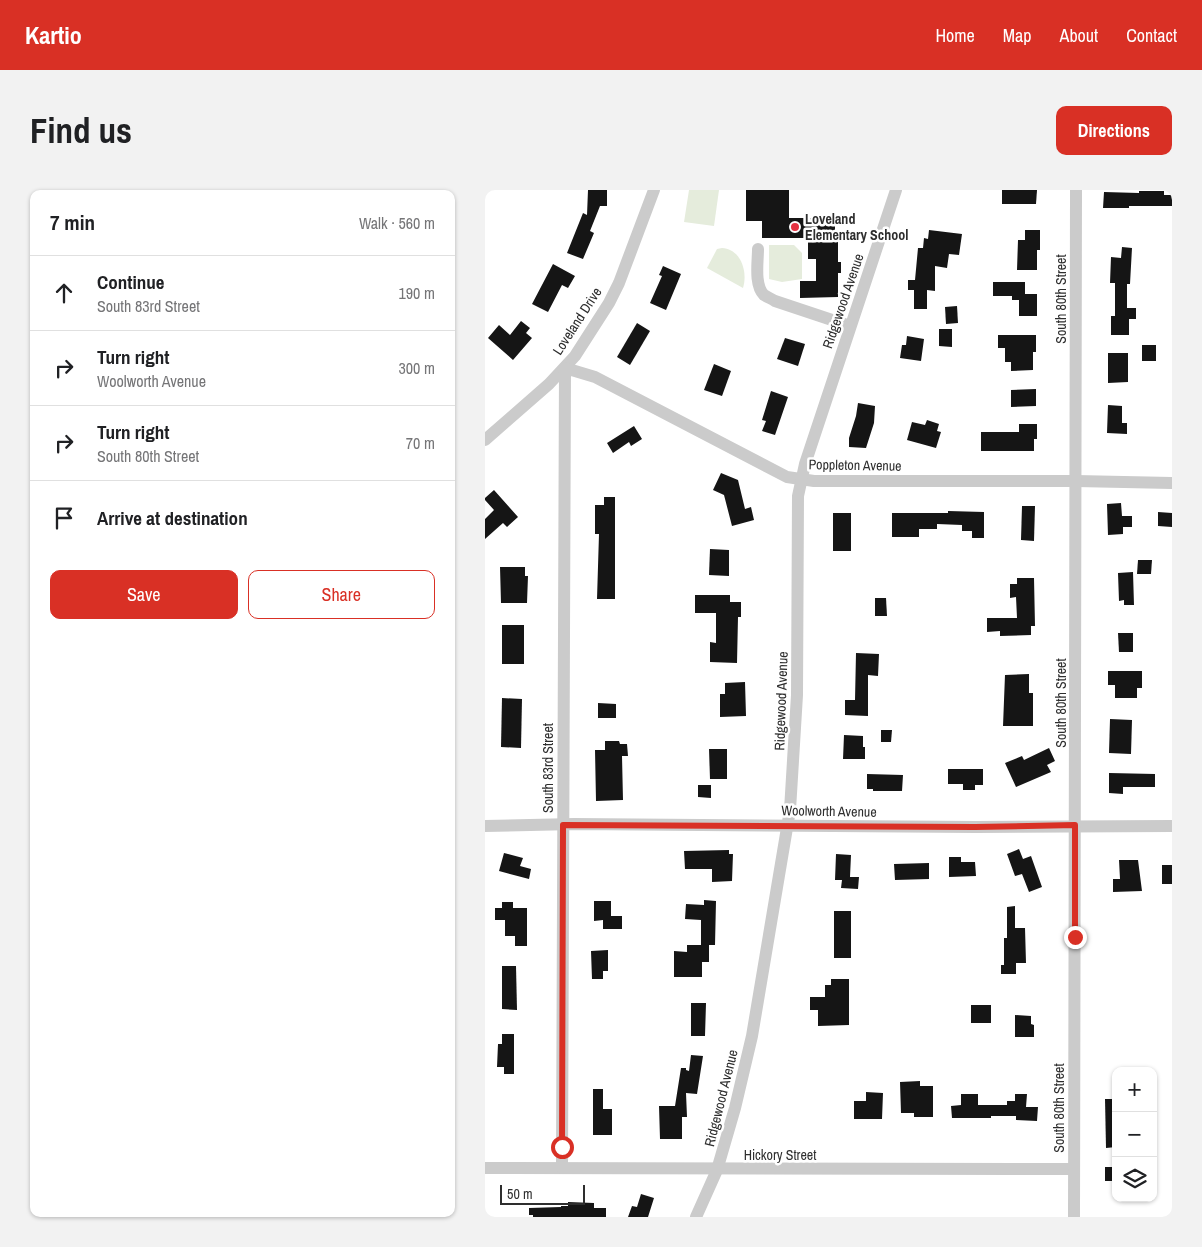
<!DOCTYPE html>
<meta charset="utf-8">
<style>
body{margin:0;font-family:"Archivo Narrow",sans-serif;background:#f2f2f2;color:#202124}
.controls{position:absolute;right:15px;bottom:15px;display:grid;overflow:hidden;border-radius:10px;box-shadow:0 1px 4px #0004}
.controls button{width:45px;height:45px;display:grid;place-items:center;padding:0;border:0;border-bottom:1px solid #e0e0e0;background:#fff;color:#202124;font:25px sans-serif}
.scale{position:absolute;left:15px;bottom:12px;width:85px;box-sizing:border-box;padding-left:5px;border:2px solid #2e2e2e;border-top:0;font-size:14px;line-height:18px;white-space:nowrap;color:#2e2e2e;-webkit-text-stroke:4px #fff;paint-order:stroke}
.stop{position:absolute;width:15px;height:15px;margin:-11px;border:4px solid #d93025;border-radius:50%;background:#fff}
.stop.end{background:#d93025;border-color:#fff;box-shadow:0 1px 5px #0008}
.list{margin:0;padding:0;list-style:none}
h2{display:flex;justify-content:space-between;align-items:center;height:65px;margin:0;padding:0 20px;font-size:21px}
h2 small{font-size:16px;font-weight:400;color:#757577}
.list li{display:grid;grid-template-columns:32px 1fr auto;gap:15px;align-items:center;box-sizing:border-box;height:75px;padding:0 20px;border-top:1px solid #e0e0e0}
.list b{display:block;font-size:19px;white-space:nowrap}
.list p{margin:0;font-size:16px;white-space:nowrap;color:#757577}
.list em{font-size:16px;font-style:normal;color:#757577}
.actions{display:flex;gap:10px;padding:15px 20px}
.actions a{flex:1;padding:11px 0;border:1px solid #d93025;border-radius:10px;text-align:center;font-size:18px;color:#d93025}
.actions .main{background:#d93025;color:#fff}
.icon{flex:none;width:28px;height:28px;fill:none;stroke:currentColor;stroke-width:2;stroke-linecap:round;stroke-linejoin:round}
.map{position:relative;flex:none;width:687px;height:1027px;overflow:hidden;border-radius:10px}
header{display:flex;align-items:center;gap:30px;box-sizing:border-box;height:70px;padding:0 25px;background:#d93025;color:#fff}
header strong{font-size:24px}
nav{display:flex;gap:28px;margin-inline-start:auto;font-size:18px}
.intro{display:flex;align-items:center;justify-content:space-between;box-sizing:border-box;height:120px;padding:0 30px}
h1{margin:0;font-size:35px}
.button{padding:12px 22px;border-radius:10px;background:#d93025;color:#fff;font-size:18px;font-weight:700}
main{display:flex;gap:30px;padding:0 30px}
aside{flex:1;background:#fff;border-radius:10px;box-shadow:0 1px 4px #0004}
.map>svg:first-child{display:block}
</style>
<header>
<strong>Kartio</strong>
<nav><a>Home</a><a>Map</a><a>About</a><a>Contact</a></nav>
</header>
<div class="intro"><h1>Find us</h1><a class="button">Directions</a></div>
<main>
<aside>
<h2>7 min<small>Walk · 560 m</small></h2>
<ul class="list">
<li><svg class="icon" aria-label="ahead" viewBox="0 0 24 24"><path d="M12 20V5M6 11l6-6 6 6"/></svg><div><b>Continue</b><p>South 83rd Street</p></div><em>190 m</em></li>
<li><svg class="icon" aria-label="right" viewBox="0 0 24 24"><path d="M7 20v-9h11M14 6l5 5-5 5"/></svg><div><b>Turn right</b><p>Woolworth Avenue</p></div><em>300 m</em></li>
<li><svg class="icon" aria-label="right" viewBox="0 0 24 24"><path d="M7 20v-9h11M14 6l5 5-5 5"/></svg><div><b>Turn right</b><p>South 80th Street</p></div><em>70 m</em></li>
<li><svg class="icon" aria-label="arrive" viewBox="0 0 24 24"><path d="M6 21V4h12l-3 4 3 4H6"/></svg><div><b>Arrive at destination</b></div></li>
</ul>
<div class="actions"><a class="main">Save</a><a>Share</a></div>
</aside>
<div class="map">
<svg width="687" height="1027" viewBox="0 0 687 1027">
<rect width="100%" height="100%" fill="#fff"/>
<g fill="#e5ecdc">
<polygon points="204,0 234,0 229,36 199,32"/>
<polygon points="284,55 309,55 317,63 317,89 297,92 284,89"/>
<path d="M 237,58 C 256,59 263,82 258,98 L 222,78 L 232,59 Z"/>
</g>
<g fill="#151515">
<polygon points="103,0 122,0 122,16 115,16 105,41 109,43 98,69 82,63 98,23 102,25"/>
<polygon points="261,0 304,0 304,28 332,28 332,26 347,26 347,30 350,30 350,48 353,48 353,72 356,72 356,83 353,83 353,107 315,108 315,91 331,91 331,69 323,69 323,48 277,48 277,31 261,31"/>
<polygon points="517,0 552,0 551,14 517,14"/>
<polygon points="654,1 679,1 679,5 687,5 687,16 644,16 644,18 618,18 619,2 654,3"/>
<polygon points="444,40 477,44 474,65 464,64 462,78 450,76 450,101 442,100 442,119 429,119 429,100 423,100 423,90 430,90 433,58 438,58 439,48 443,49"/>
<polygon points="540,40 555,40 555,60 552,60 552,80 532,80 533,50 540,50"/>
<polygon points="637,57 647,58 645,94 642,94 642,118 651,118 651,129 644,129 644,145 626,145 626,126 630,126 630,93 625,93 626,67 636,68"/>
<polygon points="68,74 90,86 83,98 77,95 63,122 47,114"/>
<polygon points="178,76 196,84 181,120 165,113 177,86 174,85"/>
<polygon points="508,92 540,92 540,104 552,104 552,126 534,126 534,110 527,110 527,106 508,106"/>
<polygon points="472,116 473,133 461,134 460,117"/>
<polygon points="36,131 45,138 41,143 47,148 28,170 3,148 14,135 25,145"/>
<polygon points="152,133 165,141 145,175 132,167"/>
<polygon points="454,139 467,139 467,157 454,156"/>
<polygon points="513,145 551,145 551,162 548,162 548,180 526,181 526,172 520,172 520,158 513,158"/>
<polygon points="422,146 439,149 436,171 415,168 417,155 421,155"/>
<polygon points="300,148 320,154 313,176 292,169"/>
<rect x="657" y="155" width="14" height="16"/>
<polygon points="623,163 643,163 643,192 623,193"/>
<polygon points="229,174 246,181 237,206 219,200"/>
<polygon points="551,199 551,216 526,217 526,200"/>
<polygon points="286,201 303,207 290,245 277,241 281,231 277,230"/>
<polygon points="373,213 390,216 389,233 381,258 364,257 364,248 371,226"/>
<polygon points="623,215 637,216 637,233 642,233 642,244 622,243"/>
<polygon points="442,230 454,234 452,241 456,242 451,258 422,250 427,232 440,235"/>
<polygon points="534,234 552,234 552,249 549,249 549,261 496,261 496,242 534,242"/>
<polygon points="149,236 157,249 146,256 144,252 128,263 122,253"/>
<polygon points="236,283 253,290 260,319 266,317 269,330 247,336 239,305 228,300"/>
<polygon points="9,300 33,327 22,337 18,333 0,349 0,329 9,320 0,310 0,308"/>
<polygon points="119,307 130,307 130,409 112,409 114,344 110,344 110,315 119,315"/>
<polygon points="636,313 637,326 647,326 647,337 638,337 638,344 623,345 622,314"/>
<polygon points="537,316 550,316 549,351 536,350"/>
<polygon points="463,321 499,322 499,348 487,348 487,341 477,341 477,335 452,334 452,339 434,339 434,347 407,347 407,323 463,323"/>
<polygon points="673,322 687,323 687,337 673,336"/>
<rect x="348" y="323" width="18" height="38"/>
<polygon points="225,359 244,360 244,386 224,385"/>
<polygon points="653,370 667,370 666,384 652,384"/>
<polygon points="15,377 40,377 40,386 43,386 42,413 16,413"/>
<polygon points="648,382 649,415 639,415 639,410 634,411 633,383"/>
<polygon points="532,388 549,388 550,436 546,436 546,445 515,446 515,441 502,442 502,428 532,428 531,407 525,408 525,394 532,394"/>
<polygon points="210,405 245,405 245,412 256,412 256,427 253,427 252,473 225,472 225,452 231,453 231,423 210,423"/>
<polygon points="390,408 401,408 402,426 390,426"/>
<rect x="17" y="435" width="22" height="39"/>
<polygon points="633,443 648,443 648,462 634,462"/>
<polygon points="371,463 394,464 393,486 383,485 383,526 360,525 360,510 370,510"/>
<polygon points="623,481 657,481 657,498 652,498 652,508 630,508 630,495 623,495"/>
<polygon points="544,484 544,503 548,503 548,536 518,536 520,485"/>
<polygon points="260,492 261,526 235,527 235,504 240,504 240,493"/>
<polygon points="17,508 37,509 36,558 16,557"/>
<polygon points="113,513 131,514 131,528 113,528"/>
<polygon points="625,529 647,530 646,564 624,563"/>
<polygon points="396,540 407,540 406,552 396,552"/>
<polygon points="359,545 378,546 378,557 380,557 380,569 358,569"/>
<polygon points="120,551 134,551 135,554 142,554 143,566 137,566 138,610 111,611 110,560 120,560"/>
<polygon points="564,558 570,571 562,575 566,582 531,597 520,573 537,566 539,570"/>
<polygon points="224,559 242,559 242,589 225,589"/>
<polygon points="463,579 498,579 498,595 490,595 490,600 478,600 478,594 463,594"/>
<polygon points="624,583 670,584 670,597 638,597 638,604 624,603"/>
<polygon points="382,584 418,585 417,601 388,601 388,599 382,599"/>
<polygon points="213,595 226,595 226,608 213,607"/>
<polygon points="534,659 538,669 546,666 557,697 544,702 537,684 530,686 522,664"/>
<polygon points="244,660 244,664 248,664 247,691 227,692 227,679 200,679 199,661"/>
<polygon points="19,663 38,668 35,676 46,679 44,689 14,681"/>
<polygon points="351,664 366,665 365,687 374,687 373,699 356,698 357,690 350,690"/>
<polygon points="464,667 476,667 476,672 490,672 491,686 464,687"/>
<polygon points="634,670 653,670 657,701 628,702 628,689 635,689"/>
<polygon points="444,673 444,689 410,690 409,674"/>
<rect x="677" y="675" width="10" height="19"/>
<polygon points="219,710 231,711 230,755 224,755 224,772 217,772 217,787 189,787 189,761 202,762 202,755 216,755 216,730 200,729 201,714 219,715"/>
<polygon points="109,711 126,711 126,726 137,726 137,739 118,739 118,730 109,731"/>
<polygon points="17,712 28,712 28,718 42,718 42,756 30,756 30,746 20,746 20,730 10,730 10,718 17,718"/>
<polygon points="530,716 530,738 540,738 541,773 531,773 531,784 516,784 516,775 519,775 519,748 522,748 522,717"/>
<rect x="349" y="721" width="17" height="47"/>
<polygon points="123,760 123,781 118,781 118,789 107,789 106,761"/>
<polygon points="17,776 31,776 32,820 17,819"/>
<polygon points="346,789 364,789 364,835 333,836 333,820 325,820 325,807 340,807 340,795 346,795"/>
<polygon points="206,813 221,813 220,846 206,846"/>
<rect x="486" y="815" width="20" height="18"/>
<polygon points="530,825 546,826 546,834 549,835 549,847 530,847"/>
<polygon points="17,844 29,844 29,884 19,884 19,877 12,877 13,854 17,854"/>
<polygon points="206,865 218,866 212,904 201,903 202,927 197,927 197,949 175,949 174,916 190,916 196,878 201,878 201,880 204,881"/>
<polygon points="435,891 435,896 448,896 448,927 429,927 429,923 416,923 415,892"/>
<polygon points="108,899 118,899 118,919 127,919 127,945 108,945"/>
<polygon points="381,902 398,903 397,929 369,929 369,911 381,911"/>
<polygon points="476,904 493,904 493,915 522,915 522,911 530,911 530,904 542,904 541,917 553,917 552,931 531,930 531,926 506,926 506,928 467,928 466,916 476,915"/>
<polygon points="620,909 631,909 631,957 621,958"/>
<rect x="620" y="977" width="11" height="14"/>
<polygon points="156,1004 169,1008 163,1027 143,1027 147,1016 152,1017"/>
<polygon points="83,1012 109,1013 109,1018 121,1018 121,1027 48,1027 48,1025 44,1025 44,1018 76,1017 76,1016 83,1016"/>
</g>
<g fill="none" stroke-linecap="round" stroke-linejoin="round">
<g stroke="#cbcbcb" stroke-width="12">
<path d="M 273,59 C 273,72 269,95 279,105 C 282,107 287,109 290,111 L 365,136"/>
<polyline points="0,250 64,194 90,166 124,113 134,93 169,0"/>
<polyline points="0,636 89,634 491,637 687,636"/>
<polyline points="0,978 589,979"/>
<polyline points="77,978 80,178 110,187 302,287 329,291 591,291 687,293"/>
<polyline points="211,1027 232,980 250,918 267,846 305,620 312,505 313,306 320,274 411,0"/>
<polyline points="589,1027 591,0"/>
</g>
</g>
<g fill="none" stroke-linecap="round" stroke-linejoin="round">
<polyline stroke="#d93025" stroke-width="6" points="77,957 78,635 490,637 590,635 590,747"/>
</g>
<circle fill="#e53141" stroke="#fff" stroke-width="2" cx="310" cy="37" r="5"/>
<g text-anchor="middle" stroke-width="5" stroke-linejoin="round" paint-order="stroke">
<g font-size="14" font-weight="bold" fill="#2e2e2e" stroke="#fff" text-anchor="start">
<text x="320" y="34">Loveland<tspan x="320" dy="16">Elementary School</tspan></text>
</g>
<g font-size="14" fill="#2e2e2e" stroke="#fff">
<text transform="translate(576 109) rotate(-90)" y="5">South 80th Street</text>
<text transform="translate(358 111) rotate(-71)" y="5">Ridgewood Avenue</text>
<text transform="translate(92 131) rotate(-57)" y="5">Loveland Drive</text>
<text transform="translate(370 275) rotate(1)" y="5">Poppleton Avenue</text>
<text transform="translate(296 511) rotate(-88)" y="5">Ridgewood Avenue</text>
<text transform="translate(576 513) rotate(-90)" y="5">South 80th Street</text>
<text transform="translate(63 578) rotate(-90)" y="5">South 83rd Street</text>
<text transform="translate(344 621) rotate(1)" y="5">Woolworth Avenue</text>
<text transform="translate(236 908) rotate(-76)" y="5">Ridgewood Avenue</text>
<text transform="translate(574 918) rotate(-90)" y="5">South 80th Street</text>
<text x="295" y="970">Hickory Street</text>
</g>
</g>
</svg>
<div class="controls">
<button>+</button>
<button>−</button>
<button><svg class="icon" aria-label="layers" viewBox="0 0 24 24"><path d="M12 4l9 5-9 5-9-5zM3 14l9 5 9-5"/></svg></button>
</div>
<div class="scale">50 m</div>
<div class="stop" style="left:77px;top:957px"></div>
<div class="stop end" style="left:590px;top:747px"></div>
</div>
</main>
